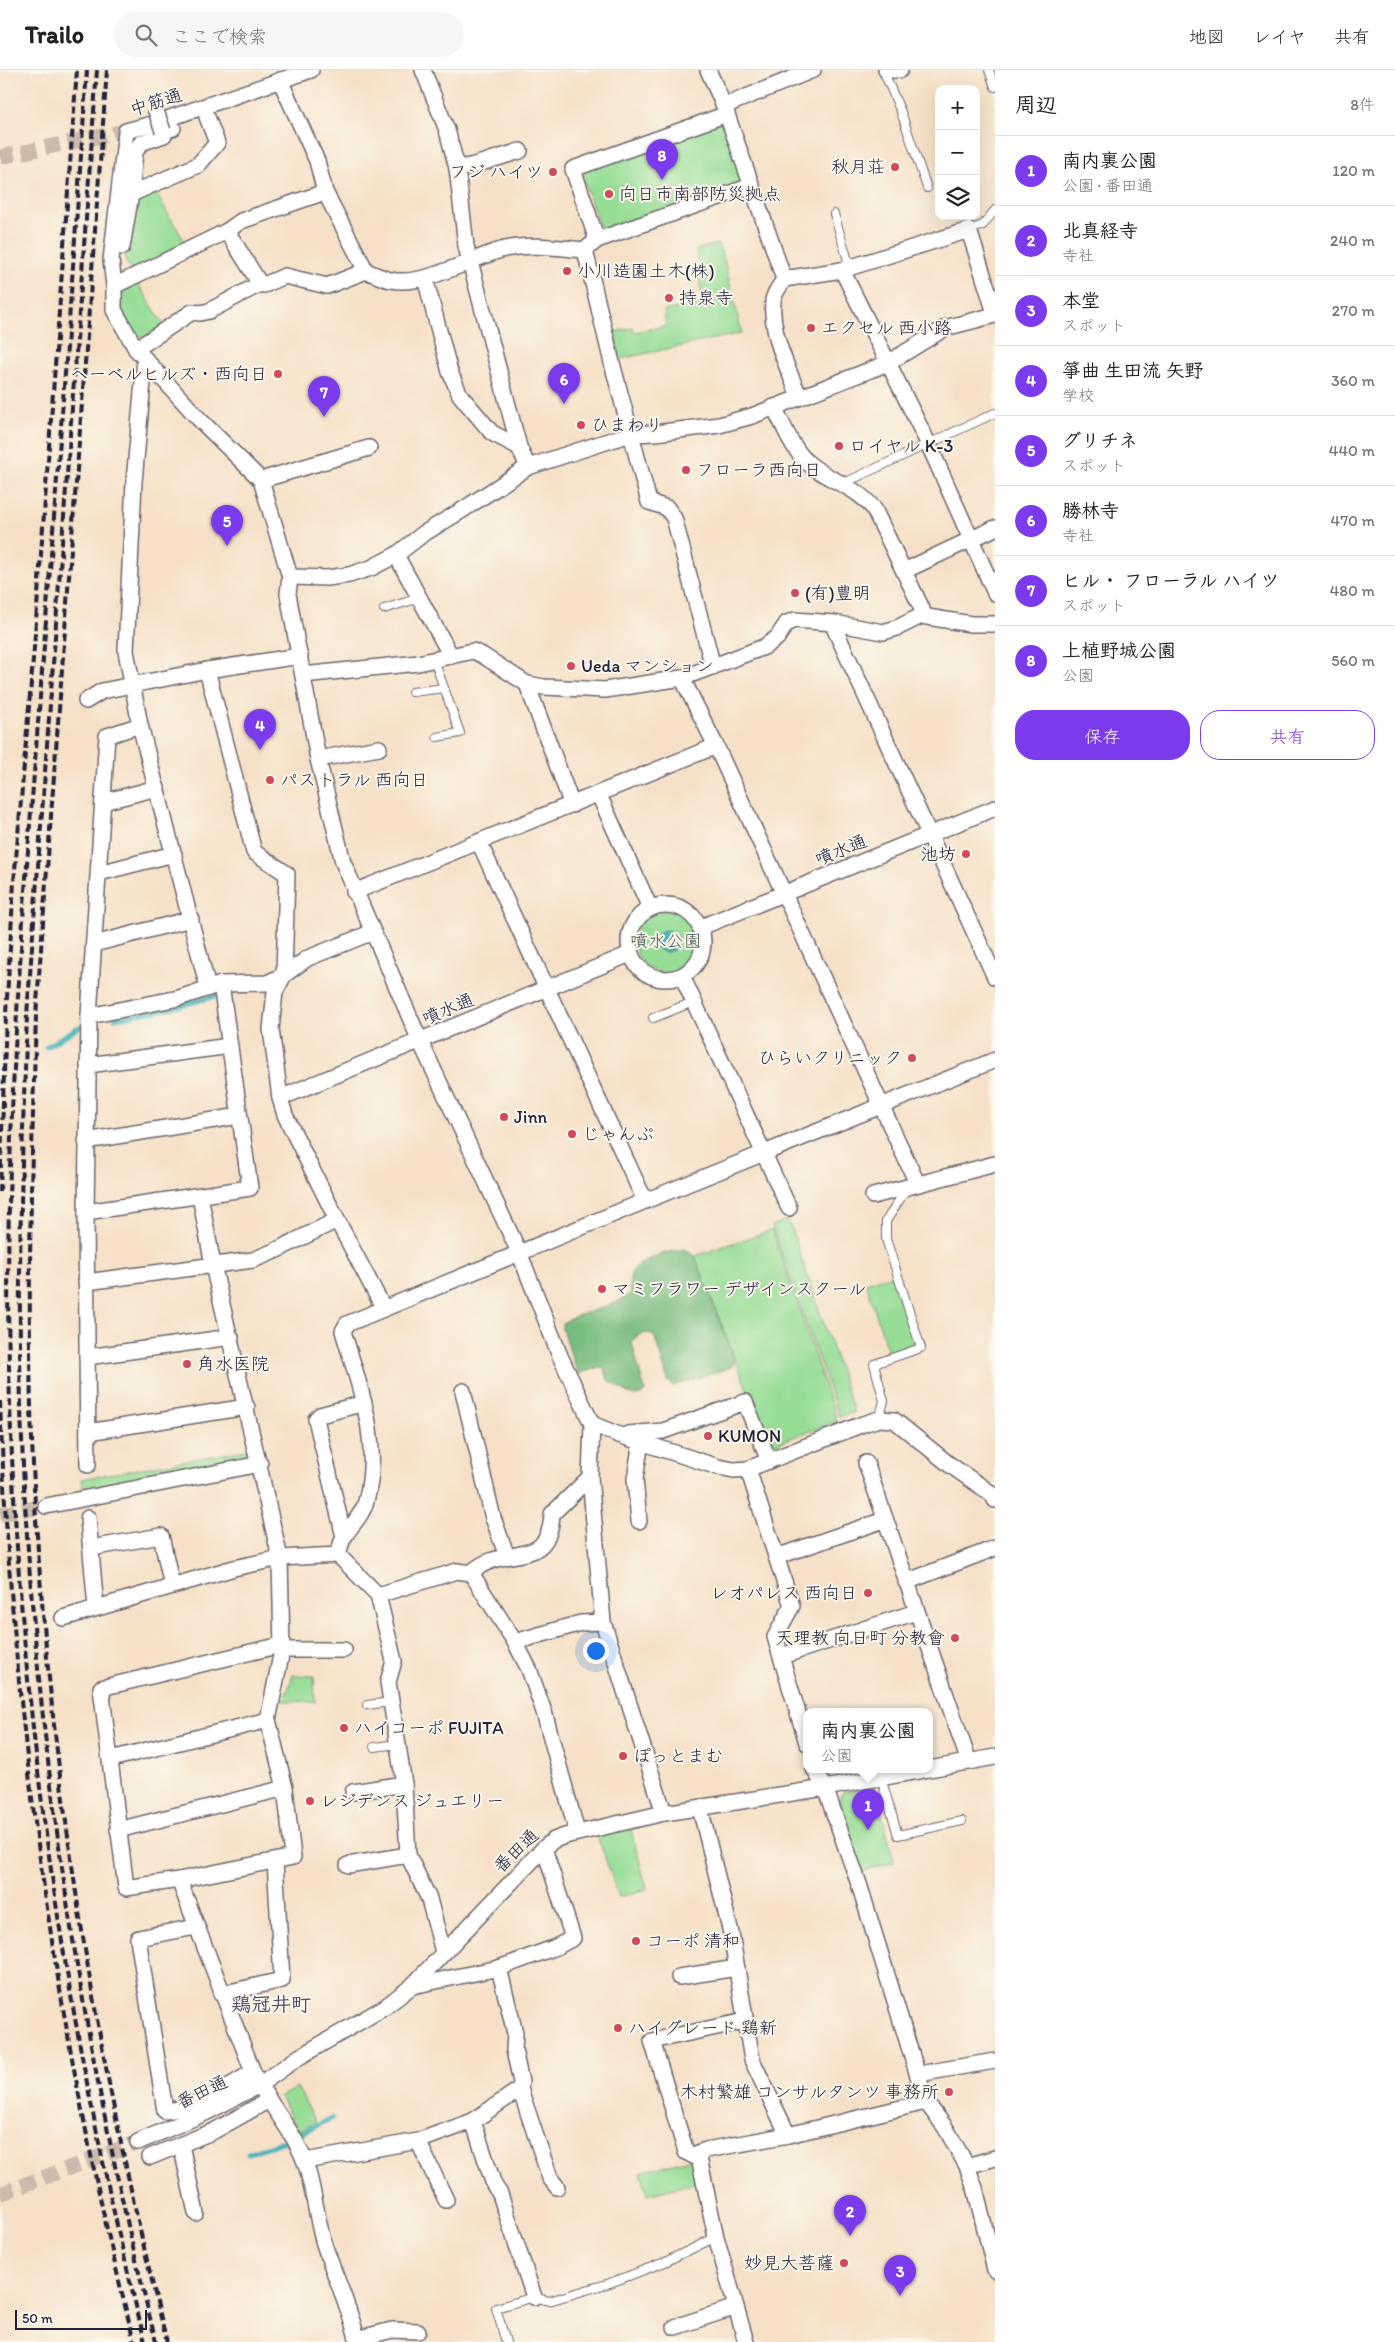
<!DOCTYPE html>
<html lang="ja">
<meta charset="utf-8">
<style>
body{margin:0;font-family:Itim,"Klee One",sans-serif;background:#f6f6f6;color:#222}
.controls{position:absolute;right:15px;top:15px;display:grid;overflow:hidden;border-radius:10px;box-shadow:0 5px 20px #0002}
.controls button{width:45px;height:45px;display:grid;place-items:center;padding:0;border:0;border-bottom:1px solid #e0e0e0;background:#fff;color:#222;font:25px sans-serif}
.scale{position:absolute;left:15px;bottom:12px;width:132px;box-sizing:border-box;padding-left:5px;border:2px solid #22223b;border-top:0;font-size:14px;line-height:18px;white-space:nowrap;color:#22223b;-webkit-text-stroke:4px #fbf7ec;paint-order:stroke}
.you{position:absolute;left:595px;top:1580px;width:18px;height:18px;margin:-12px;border:4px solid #fff;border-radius:50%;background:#1a73e8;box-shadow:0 0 0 8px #1a73e833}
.badge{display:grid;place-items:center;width:32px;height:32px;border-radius:50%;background:#7c3aed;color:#fff;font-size:16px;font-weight:700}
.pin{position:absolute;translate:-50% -41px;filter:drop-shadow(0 1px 2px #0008)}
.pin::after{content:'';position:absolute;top:26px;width:18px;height:15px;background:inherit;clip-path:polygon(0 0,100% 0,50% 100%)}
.popup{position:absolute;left:803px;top:1638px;width:130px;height:65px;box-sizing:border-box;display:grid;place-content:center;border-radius:10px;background:#fff;filter:drop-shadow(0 1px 4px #0005);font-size:16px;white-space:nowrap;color:#767676}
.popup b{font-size:19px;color:#222}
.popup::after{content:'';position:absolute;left:50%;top:100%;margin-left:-10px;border:10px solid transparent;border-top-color:#fff}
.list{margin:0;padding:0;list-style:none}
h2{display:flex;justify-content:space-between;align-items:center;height:65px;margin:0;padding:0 20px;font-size:21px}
h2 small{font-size:16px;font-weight:400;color:#767676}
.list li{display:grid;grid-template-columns:32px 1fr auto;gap:15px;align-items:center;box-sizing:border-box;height:70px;padding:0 20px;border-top:1px solid #e0e0e0}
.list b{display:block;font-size:19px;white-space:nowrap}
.list p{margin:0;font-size:16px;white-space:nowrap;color:#767676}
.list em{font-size:16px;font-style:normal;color:#767676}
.actions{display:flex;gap:10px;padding:15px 20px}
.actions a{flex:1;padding:11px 0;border:1px solid #7c3aed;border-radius:20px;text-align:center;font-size:18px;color:#7c3aed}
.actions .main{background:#7c3aed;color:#fff}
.icon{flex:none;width:28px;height:28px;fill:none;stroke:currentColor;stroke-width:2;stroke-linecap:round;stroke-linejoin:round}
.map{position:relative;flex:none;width:995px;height:2272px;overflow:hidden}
header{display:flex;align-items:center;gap:30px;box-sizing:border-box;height:70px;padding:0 25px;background:#fff;border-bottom:1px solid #e0e0e0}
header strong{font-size:24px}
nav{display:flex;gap:28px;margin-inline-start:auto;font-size:18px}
.search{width:350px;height:45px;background:#f6f6f6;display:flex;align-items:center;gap:12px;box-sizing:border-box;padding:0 18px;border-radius:28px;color:#767676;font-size:19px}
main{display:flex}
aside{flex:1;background:#fff}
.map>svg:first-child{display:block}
</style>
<header>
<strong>Trailo</strong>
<div class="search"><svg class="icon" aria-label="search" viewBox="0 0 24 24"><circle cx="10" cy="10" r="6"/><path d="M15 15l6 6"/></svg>ここで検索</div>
<nav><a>地図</a><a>レイヤ</a><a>共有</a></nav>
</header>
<main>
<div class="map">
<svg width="995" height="2272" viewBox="0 0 995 2272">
<rect width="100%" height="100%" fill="#fbf7ec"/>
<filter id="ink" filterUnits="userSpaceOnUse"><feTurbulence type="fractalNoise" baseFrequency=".02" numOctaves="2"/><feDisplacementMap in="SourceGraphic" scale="10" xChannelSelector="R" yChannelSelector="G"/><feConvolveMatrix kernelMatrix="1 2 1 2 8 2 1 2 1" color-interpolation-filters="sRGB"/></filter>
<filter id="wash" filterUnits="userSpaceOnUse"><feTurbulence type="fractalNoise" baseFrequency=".0096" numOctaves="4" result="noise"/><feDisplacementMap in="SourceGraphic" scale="20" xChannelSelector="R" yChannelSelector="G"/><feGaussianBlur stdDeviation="1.12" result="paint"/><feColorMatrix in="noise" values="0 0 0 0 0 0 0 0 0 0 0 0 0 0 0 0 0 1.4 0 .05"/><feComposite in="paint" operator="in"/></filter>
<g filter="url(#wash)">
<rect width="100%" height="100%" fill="#f6e1c8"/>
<g fill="#97dd96" stroke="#5c8068">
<polygon points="717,51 727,55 744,104 738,116 606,162 600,158 579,98"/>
<polygon points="155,122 185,172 137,200 131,199 126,193 125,186 135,134"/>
<polygon points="718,174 724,190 742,263 620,289 614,262 633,258 634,262 666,256 664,241 702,233 696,180"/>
<path d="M 137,212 L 164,255 L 144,268 C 133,266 115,236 121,225 C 124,220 132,216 137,212 Z"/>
<circle cx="666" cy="871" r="32"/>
<polygon points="788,1149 854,1342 839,1347 772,1156"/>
<polygon points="772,1160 837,1351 769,1376 695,1186"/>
<polygon points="895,1204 917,1273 888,1282 866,1213"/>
<polygon points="251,1379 253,1389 83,1420 81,1409"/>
<polygon points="293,1605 314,1606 315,1632 284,1631"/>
<polygon points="875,1717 894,1792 862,1802 839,1728 843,1722"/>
<polygon points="630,1756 647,1819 619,1827 597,1765"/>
<polygon points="297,2017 316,2052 299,2061 280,2027"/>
<polygon points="692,2088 698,2112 647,2125 641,2102"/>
</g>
<path fill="#79bc7f" stroke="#4e6f5d" d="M 684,1179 L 691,1182 L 695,1187 L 734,1288 L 734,1294 L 729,1298 L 673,1316 L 668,1311 L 655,1268 L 652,1264 C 644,1262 636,1264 632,1273 L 645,1321 L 641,1325 L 633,1326 L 608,1310 L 604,1298 L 600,1297 L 578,1304 L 562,1259 L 562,1253 C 584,1240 612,1239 631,1223 C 631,1218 629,1212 630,1207 C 633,1191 670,1180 684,1179 Z"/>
<circle fill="#44b4bb" stroke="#336b7b" cx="666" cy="871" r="11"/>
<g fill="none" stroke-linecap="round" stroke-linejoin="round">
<g stroke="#44b4bb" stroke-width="5">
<polyline points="115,948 163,940 238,920"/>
<polyline points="46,977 79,957 87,955"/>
<polyline points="248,2083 288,2070 332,2048"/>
</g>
</g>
</g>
<g filter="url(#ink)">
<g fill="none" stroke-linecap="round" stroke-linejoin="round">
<g stroke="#ccbbac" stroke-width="15" stroke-dasharray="15 8" stroke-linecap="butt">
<polyline points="0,87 126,61"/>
<polyline points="0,1444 46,1436"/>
<polyline points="0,2124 138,2072"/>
</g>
<defs>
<g id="service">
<polyline points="989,0 995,17"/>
<polyline points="887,1 885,5 901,42 927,118"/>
<polyline points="834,144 850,197"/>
<polyline points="969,160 983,155 995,140"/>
<polyline points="844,413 995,343"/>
<polyline points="384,539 419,528"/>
<polyline points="434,590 460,663 437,667"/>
<polyline points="412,622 444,618"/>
<polyline points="653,948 693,932"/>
<polyline points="879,1349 884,1331 874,1294 921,1278 886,1169 886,1151 907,1118"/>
<polyline points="367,1635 391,1632"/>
<polyline points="374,1677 398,1674"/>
<polyline points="881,1708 898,1765 962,1751"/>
<polyline points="506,2272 496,2238 534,2227 549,2231 610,2213 665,2192 716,2167"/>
</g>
<g id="minor">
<polyline points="311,0 152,54 126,61 111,190 114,216 114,240 136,279 199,349 261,410 290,507 288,524 318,689 343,792 420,971 519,1182 560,1286 592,1354 590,1407 603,1552 664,1743"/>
<polyline points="423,0 447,60 457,98 466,176 519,377 528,397"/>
<polyline points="708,0 724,36 784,209 842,200 928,373 995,523"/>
<polyline points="886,0 900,0"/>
<path d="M 280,10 L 317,91 L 325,122 L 366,201 C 374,204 382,208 391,210 C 426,217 471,187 505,179 C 531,173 559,178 585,180 L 597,170 L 751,116"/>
<polyline points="724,36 813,0"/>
<polyline points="457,98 471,96 520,81"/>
<polyline points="131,124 198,95 217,73 207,47"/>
<polyline points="227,161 260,214"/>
<polyline points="597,170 573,99 727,44"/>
<polyline points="122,177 131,124 135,82 141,73 164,65 163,61 173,58"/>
<polyline points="585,180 612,293 649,432 667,438 674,448 713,597"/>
<polyline points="842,200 969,160 995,243"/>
<polyline points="425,208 450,302 460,325 492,363 519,377"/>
<path d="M 784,209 C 781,215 774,223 773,230 C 770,263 787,296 799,326"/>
<polyline points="114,216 227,161 241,151 325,122"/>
<polyline points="136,279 192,242 200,243 209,241 260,214 264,215 285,206 327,216 366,201"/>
<polyline points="145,289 134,412 126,581 140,655 208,918"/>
<path d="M 774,337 C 784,356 792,379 808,393 C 830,412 855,415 874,439 L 922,539 L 921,546"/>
<polyline points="261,410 369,378"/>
<polyline points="396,485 451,586"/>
<polyline points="904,501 995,458"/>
<polyline points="290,507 327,508 349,505 371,498 396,485 423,464 464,439 528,397 630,364 655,363 719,355 752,346 888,293 945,258 995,245"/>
<polyline points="832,553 995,907"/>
<polyline points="207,600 254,782 287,804 284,905 275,922 271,959 280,1028 285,1045 337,1150 383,1237"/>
<polyline points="303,605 418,593 473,581 482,585 527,614 572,735"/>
<polyline points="682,608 716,676 917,1113"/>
<polyline points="527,614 544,617 605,620 682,608 764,577 777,568 787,553 795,550 834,553 883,562 897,558 921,546 971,554 995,554"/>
<polyline points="86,631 102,621 207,600 300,586"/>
<polyline points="318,689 379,678"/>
<polyline points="599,725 650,838"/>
<polyline points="103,732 157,718"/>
<polyline points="479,772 645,1131"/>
<polyline points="99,803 174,784"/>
<polyline points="354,822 716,676"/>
<circle cx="666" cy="872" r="37"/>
<polyline points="701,857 995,738"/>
<polyline points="94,874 191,849"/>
<polyline points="682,906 789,1138"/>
<polyline points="89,946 179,928 221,914 267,913 284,905 308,888 373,862"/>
<polyline points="88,995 230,976"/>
<polyline points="280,1028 630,884"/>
<polyline points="86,1071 239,1046"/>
<path d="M 200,1126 L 213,1195 L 280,1488 L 282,1580 L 268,1650 L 285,1718 L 293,1787 L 179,1810 L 253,2002 C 267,2033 293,2059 305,2092 C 314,2118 316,2147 324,2174 C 335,2207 350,2238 358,2272"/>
<polyline points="873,1126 995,1094"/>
<polyline points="86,1142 250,1118 221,914"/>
<polyline points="86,1212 253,1190 277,1180 337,1150"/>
<polyline points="87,1287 231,1267"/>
<polyline points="463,1321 493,1448 507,1486"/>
<polyline points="592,1354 619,1365 718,1397 734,1400 748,1399 863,1354 879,1349 894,1350 950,1395 992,1424 995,1430"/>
<polyline points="88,1362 247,1337"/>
<polyline points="628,1364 663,1361 745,1332 769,1391"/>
<polyline points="866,1393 969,1692"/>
<polyline points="88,1395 86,1142 89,946 107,666 140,655"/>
<polyline points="748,1399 792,1536 775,1567 807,1673"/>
<polyline points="46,1436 260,1394"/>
<polyline points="88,1448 96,1538"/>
<polyline points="639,1451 635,1409 641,1371"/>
<polyline points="344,1467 316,1349 320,1345 364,1333"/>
<polyline points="91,1478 161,1466 172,1516"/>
<polyline points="338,1485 378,1525 394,1591 388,1612 404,1714 408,1785 429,1829 443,1882"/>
<polyline points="776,1487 884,1450"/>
<polyline points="471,1503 515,1572 529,1599 544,1642 577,1762"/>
<polyline points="906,1512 995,1478"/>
<path d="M 378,1525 L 457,1501 L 471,1503 C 503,1472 549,1503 552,1444 L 590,1407"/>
<path d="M 63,1548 L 234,1498 L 280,1488 L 338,1485 C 340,1479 341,1472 344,1467 C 351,1455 363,1445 366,1431 C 382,1372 359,1316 343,1261 L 347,1254 L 645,1131 L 995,990"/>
<polyline points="515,1572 581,1553 603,1552"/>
<polyline points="282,1580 344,1580"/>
<polyline points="782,1586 916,1542"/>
<polyline points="111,1689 268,1650"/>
<polyline points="814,1699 825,1718 859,1814 926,2032 945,2057 967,2096 975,2118 995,2200"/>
<polyline points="353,1722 404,1714"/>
<polyline points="700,1738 731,1863 752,1990 788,2065"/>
<polyline points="118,1760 285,1718"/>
<polyline points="348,1795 408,1785"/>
<polyline points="179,1810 126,1818 101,1618 281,1575"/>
<path d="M 196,1857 L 138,1868 L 165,2041 C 196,2039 227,2017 253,2002"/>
<polyline points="499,1898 556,1877 573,1868 544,1778"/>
<polyline points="679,1907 737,1898"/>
<polyline points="221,1924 282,1910 275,1791"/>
<polyline points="918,2004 995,1991"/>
<polyline points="520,2019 550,2108 557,2117"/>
<polyline points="473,2051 494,2115 500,2124 534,2227"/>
<polyline points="418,2071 446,2130"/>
<polyline points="138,2072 207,2042 259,2015 299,1987 385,1937 412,1916 544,1778 554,1770 565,1766 664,1743 825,1718 995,1687"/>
<polyline points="181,2075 196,2143"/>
<polyline points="150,2087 214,2061 269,2030"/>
<polyline points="699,2089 686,2082 652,1971 745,1951"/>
<polyline points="305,2091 418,2071 473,2051 520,2019 521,2012 514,1980 515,1963 499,1898 412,1916"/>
<polyline points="967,2096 995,2088"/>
<polyline points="675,2257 736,2237"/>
<polyline points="357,2269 392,2260 418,2261"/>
<polyline points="746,2272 716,2167 698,2083 706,2080 788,2065 926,2032"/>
</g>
</defs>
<use href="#service" stroke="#6c656c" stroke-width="10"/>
<use href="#minor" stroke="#6c656c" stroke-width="18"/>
<use href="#service" stroke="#fff" stroke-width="8"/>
<use href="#minor" stroke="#fff" stroke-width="15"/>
<g stroke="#22223b" stroke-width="4" stroke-dasharray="8 4" stroke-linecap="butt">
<path d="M 87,0 C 72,218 55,435 38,653 C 21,867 4,1081 9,1295 C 16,1624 64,1953 145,2272"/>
<path d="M 97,0 L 27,945 C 21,1102 16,1259 24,1416 C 40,1704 85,1992 156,2272"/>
<path d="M 107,0 L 36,946 C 31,1102 26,1260 34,1416 C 50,1705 96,1992 167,2272"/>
<polyline points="0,1122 6,944 14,812 34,578 77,0"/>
<path d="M 0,1331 C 12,1649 56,1964 134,2272"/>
</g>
<defs>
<polyline id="minor-bridge" points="155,38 163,61"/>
</defs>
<use href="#minor-bridge" stroke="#6c656c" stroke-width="18" stroke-linecap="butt"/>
<use href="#minor-bridge" stroke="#fff" stroke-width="15"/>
</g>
</g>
<g fill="#d1495b" stroke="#fbf7ec" stroke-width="2">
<circle cx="895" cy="97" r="5"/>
<circle cx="553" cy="102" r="5"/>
<circle cx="609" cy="124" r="5"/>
<circle cx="567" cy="201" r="5"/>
<circle cx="669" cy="228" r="5"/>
<circle cx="811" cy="258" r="5"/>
<circle cx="278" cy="304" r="5"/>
<circle cx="581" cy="355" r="5"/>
<circle cx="839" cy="376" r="5"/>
<circle cx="686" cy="400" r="5"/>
<circle cx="795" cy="523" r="5"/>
<circle cx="571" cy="596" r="5"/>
<circle cx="270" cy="710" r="5"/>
<circle cx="966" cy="784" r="5"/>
<circle cx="912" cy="988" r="5"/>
<circle cx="504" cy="1047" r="5"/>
<circle cx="572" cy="1064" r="5"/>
<circle cx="602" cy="1219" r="5"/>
<circle cx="187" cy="1294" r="5"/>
<circle cx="708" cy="1366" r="5"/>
<circle cx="868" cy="1523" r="5"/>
<circle cx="955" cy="1568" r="5"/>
<circle cx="344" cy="1658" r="5"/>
<circle cx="623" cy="1686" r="5"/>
<circle cx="310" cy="1731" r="5"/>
<circle cx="636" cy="1871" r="5"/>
<circle cx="618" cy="1958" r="5"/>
<circle cx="949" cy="2022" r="5"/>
<circle cx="844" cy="2193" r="5"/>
</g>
<g text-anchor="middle" stroke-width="4" stroke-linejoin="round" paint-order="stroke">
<g font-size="18" fill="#22223b" stroke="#fbf7ec">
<text transform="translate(156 32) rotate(-17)" y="6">中筋通</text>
<text transform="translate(841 780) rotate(-22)" y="6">噴水通</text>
<text transform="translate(448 939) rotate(-23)" y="6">噴水通</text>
<text transform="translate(516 1781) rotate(-44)" y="6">番田通</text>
<text transform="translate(202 2022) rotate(-26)" y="6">番田通</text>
</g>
<g font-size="18" fill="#22223b" stroke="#fbf7ec" text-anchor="start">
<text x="885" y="103" text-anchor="end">秋月荘</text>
<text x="543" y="108" text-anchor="end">フジ ハイツ</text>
<text x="619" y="130">向日市南部防災拠点</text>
<text x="577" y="207">小川造園土木(株)</text>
<text x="679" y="234">持泉寺</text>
<text x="821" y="264">エクセル 西小路</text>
<text x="268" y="310" text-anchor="end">ヘーベルヒルズ・西向日</text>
<text x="591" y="361">ひまわり</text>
<text x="849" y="382">ロイヤル K-3</text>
<text x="696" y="406">フローラ西向日</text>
<text x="805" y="529">(有)豊明</text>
<text x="581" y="602">Ueda マンション</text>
<text x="280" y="716">パストラル 西向日</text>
<text x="956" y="790" text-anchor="end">池坊</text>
<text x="902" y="994" text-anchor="end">ひらいクリニック</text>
<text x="514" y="1053">Jinn</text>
<text x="582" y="1070">じゃんぷ</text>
<text x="612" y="1225">マミフラワー デザインスクール</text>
<text x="197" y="1300">角水医院</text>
<text x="718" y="1372">KUMON</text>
<text x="858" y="1529" text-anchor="end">レオパレス 西向日</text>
<text x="945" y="1574" text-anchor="end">天理教 向日町 分教會</text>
<text x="354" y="1664">ハイコーポ FUJITA</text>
<text x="633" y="1692">ぽっとまむ</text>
<text x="320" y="1737">レジデンス ジュエリー</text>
<text x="646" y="1877">コーポ 清和</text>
<text x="628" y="1964">ハイグレード 鶏新</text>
<text x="939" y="2028" text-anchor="end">木村繁雄 コンサルタンツ 事務所</text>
<text x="834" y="2199" text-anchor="end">妙見大菩薩</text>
</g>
<g font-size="18" fill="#455a56" stroke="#fbf7ec">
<text x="666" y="877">噴水公園</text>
</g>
<g font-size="20" font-weight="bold" fill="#534d6d" stroke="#fbf7ec">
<text x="271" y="1941">鶏冠井町</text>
</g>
</g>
</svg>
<div class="controls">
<button>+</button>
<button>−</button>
<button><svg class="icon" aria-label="layers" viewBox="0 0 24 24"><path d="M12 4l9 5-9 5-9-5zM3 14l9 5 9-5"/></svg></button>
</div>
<div class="scale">50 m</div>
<div class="you"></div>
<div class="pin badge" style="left:868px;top:1760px">1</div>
<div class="popup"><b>南内裏公園</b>公園</div>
<div class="pin badge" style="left:850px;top:2166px">2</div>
<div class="pin badge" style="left:900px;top:2226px">3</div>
<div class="pin badge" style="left:260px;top:680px">4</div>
<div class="pin badge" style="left:227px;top:476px">5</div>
<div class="pin badge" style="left:564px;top:334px">6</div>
<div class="pin badge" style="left:324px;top:347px">7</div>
<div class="pin badge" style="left:662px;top:110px">8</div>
</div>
<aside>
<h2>周辺<small>8件</small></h2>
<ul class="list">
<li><span class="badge">1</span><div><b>南内裏公園</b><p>公園 · 番田通</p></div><em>120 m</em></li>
<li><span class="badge">2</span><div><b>北真経寺</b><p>寺社</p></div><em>240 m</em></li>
<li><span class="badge">3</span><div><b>本堂</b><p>スポット</p></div><em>270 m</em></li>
<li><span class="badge">4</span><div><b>箏曲 生田流 矢野</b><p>学校</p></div><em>360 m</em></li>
<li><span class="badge">5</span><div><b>グリチネ</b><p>スポット</p></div><em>440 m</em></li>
<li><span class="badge">6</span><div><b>勝林寺</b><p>寺社</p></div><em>470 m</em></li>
<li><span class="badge">7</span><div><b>ヒル・ フローラル ハイツ</b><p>スポット</p></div><em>480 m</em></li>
<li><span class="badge">8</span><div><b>上植野城公園</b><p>公園</p></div><em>560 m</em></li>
</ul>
<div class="actions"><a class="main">保存</a><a>共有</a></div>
</aside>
</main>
